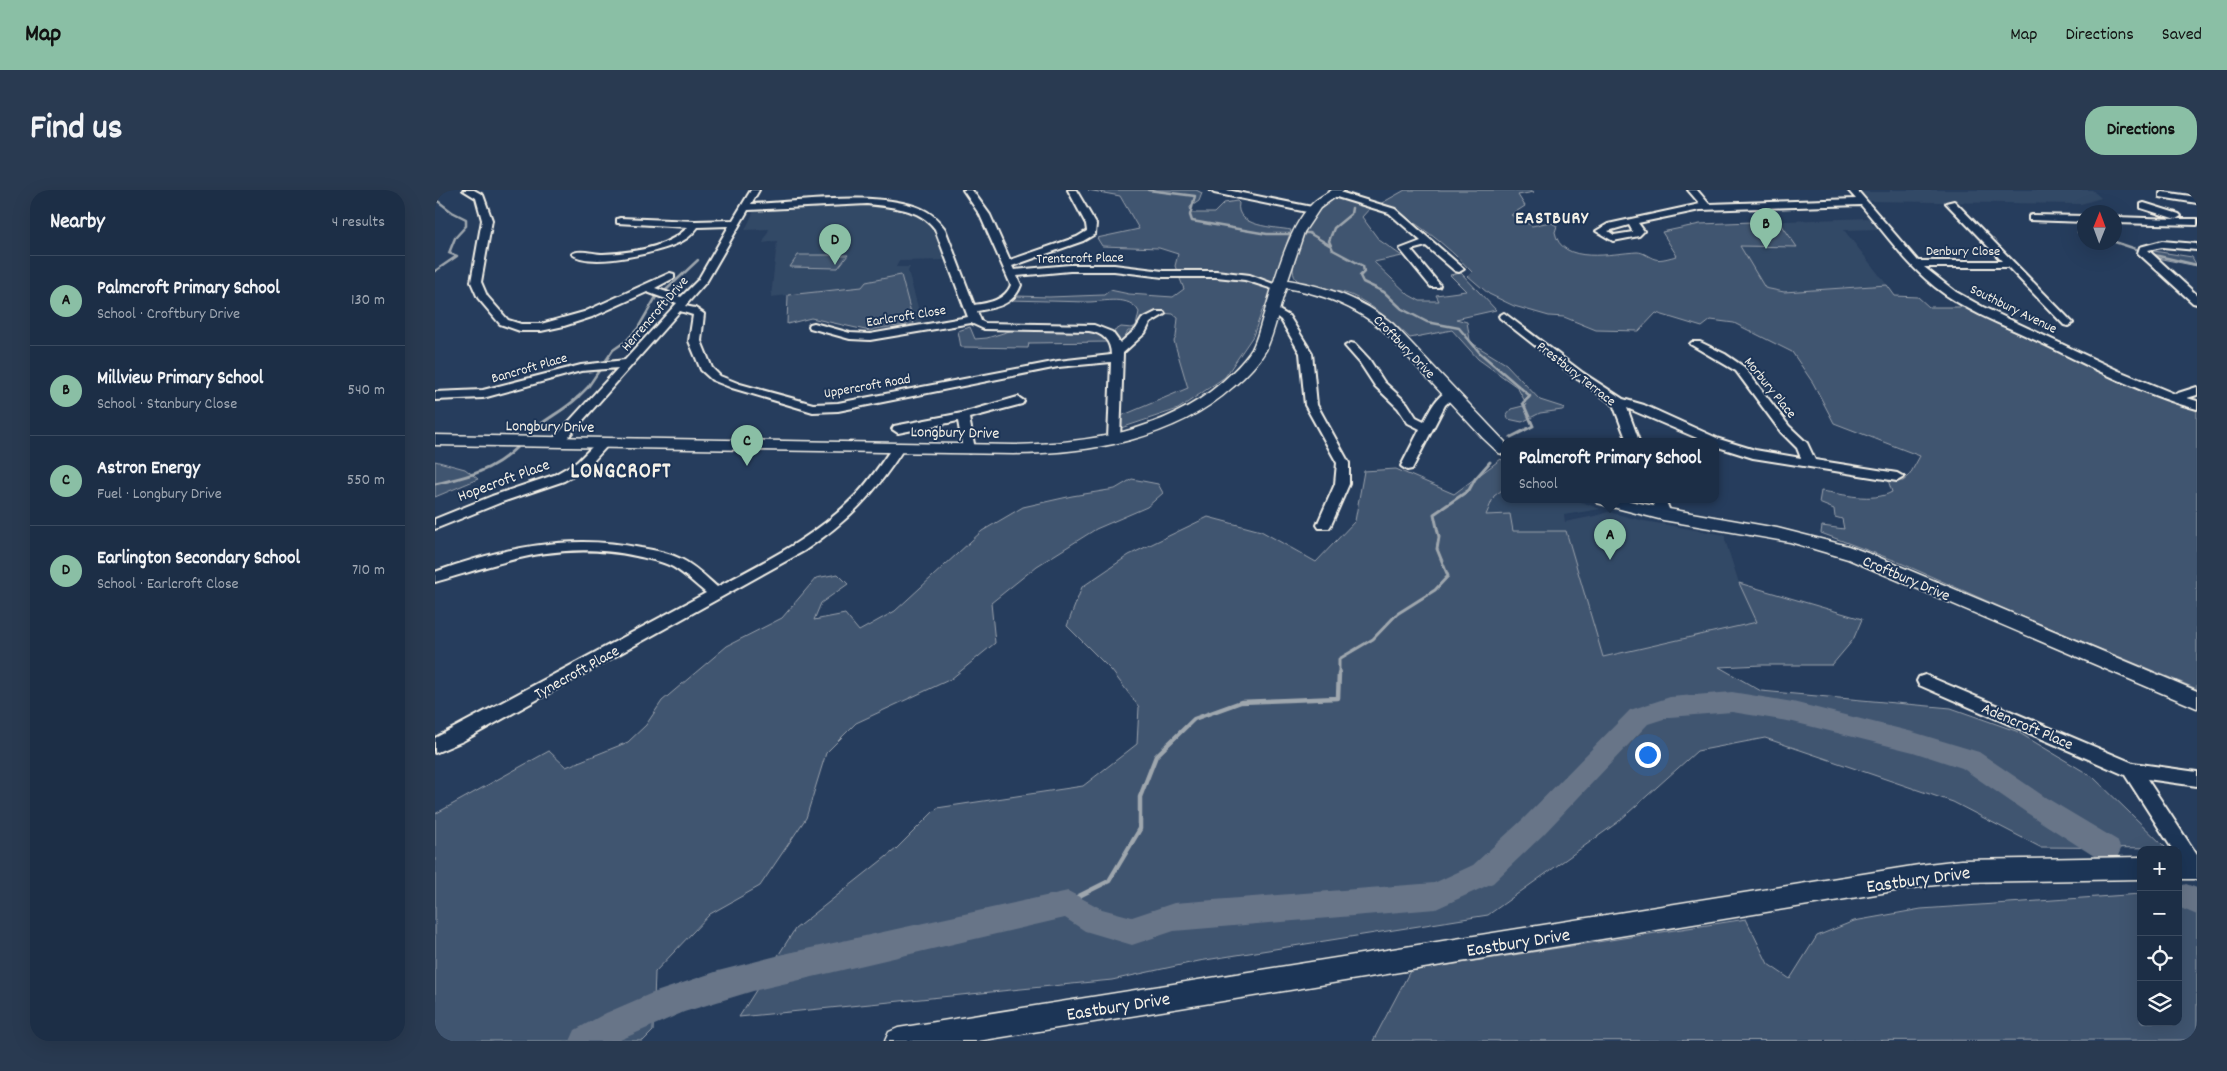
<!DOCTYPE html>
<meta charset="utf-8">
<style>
body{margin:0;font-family:Dekko,sans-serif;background:#293a51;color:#f1f3f6}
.controls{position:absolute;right:15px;bottom:15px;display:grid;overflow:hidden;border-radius:10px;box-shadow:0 5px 20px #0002}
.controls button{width:45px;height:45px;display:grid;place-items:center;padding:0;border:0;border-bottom:1px solid #3a4a5f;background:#1c2e46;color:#f1f3f6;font:25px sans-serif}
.compass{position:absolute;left:1642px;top:15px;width:45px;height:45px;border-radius:50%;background:#1c2e46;box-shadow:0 5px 20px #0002;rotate:1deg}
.you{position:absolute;left:1212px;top:564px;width:18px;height:18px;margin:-12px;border:4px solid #fff;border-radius:50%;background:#1a73e8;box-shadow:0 0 0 8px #1a73e833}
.badge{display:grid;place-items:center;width:32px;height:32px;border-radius:50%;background:#8abfa5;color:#111;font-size:16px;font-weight:700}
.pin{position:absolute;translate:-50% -41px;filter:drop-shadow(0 1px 2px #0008)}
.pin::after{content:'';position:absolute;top:26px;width:18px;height:15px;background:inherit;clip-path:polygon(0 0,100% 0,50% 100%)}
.popup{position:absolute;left:1066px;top:248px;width:218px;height:65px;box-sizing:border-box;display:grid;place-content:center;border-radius:10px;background:#1c2e46;filter:drop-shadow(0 1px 4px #0005);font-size:16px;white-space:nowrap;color:#a0a8b3}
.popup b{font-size:19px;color:#f1f3f6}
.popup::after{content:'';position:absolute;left:50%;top:100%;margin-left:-10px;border:10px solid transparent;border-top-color:#1c2e46}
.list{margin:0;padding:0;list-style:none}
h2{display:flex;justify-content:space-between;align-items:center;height:65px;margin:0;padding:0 20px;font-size:21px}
h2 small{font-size:16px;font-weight:400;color:#a0a8b3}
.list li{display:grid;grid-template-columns:32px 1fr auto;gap:15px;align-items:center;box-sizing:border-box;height:90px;padding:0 20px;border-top:1px solid #3a4a5f}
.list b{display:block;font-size:19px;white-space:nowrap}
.list p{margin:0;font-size:16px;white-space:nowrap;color:#a0a8b3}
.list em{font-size:16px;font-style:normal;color:#a0a8b3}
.icon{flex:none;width:28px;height:28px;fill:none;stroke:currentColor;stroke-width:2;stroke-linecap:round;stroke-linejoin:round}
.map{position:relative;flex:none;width:1762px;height:851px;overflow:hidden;border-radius:20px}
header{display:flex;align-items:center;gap:30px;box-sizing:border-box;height:70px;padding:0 25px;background:#8abfa5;color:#111}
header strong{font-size:24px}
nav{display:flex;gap:28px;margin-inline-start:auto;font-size:18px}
.intro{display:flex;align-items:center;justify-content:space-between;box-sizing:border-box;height:120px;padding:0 30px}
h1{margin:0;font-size:35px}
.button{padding:12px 22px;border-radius:20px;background:#8abfa5;color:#111;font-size:18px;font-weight:700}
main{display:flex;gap:30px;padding:0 30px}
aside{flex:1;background:#1c2e46;border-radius:20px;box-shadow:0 5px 20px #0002}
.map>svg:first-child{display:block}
</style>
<header>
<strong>Map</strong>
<nav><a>Map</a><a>Directions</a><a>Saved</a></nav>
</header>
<div class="intro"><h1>Find us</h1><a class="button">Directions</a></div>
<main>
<aside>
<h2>Nearby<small>4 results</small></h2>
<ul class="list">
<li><span class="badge">A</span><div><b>Palmcroft Primary School</b><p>School · Croftbury Drive</p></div><em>130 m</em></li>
<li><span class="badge">B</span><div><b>Millview Primary School</b><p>School · Stanbury Close</p></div><em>540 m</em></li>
<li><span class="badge">C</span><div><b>Astron Energy</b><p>Fuel · Longbury Drive</p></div><em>550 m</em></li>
<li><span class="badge">D</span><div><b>Earlington Secondary School</b><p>School · Earlcroft Close</p></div><em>710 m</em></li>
</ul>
</aside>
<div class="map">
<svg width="1762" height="851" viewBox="0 0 1762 851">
<rect width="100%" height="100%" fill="#263d5d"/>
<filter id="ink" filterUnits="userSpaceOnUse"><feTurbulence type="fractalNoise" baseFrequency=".02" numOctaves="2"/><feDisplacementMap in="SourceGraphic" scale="10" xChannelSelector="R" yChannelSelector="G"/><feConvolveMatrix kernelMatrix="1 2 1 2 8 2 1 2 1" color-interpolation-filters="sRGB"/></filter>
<g filter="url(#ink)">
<g fill="#334966">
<polygon points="1455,0 1657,0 1666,8 1646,14 1433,11 1425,2 1455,2"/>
<polygon points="419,13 460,18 488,28 497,36 509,70 464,71 461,77 475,77 473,81 487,132 450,139 441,138 435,141 376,128 352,134 353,105 336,107 342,51 328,53 334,39 310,40 320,19"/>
<polygon points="1435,28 1438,33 1436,34 1444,39 1409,40 1452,95 1349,102 1308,93 1250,77 1227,42 1265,34"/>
<polygon points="1070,298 1070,309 1139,309 1165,319 1129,325 1130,332 1160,326 1173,322 1209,331 1290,345 1290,350 1304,393 1323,432 1168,467 1051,326 1059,306"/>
</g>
<g fill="#40546f" stroke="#9aa2ac">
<path d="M 653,0 L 761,0 L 767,3 L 764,11 L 755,17 L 756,23 L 779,23 L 789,13 L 802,11 L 804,13 C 799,37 840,37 856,40 L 832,114 L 827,121 L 818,146 L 790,187 L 743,219 L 683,239 L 679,229 L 753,198 L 739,151 L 741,147 L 743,128 L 738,124 L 725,123 L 699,141 L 693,141 L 687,151 L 682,151 L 676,143 L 686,137 L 697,138 L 701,136 L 704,122 C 695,104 668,112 653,112 L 574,110 L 581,106 L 614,107 L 669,105 L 675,100 L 694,104 L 738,107 L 749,99 L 740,76 L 743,64 L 724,58 L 667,56 L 662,48 L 704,39 L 685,6 Z"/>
<path d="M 970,0 L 1095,0 L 1099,2 L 1083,5 L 1090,16 L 1076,25 L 1097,36 L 1115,32 L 1122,36 L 1120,42 C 1126,76 1178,63 1202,62 C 1209,62 1213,67 1220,69 C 1226,71 1236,67 1242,66 L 1227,42 L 1265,34 L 1344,31 L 1362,57 L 1305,56 L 1330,98 L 1349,102 L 1452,95 L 1460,106 L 1483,107 L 1494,117 L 1533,117 L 1704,200 L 1762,219 L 1762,499 L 1586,426 L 1461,371 L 1386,343 L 1387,336 L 1409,339 L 1407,329 L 1400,327 L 1399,319 L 1384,313 L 1386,301 C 1408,304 1437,313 1457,302 L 1453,290 L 1468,291 L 1474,286 L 1485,266 L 1399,233 L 1378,193 L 1357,162 L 1299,133 L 1276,130 L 1267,137 L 1221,123 L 1204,141 L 1161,140 L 1129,127 L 1114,126 L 1079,116 L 1054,104 L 1033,86 L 1037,82 C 1011,54 980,30 945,14 Z"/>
<path d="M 901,7 L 936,17 L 927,27 L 944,50 L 967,66 L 939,72 L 974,105 L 985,111 L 1004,111 L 1001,105 L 1031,101 L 1015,85 L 1026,83 L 1061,120 L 1021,129 L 1032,132 L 1035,150 L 1040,155 L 1071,174 L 1105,210 L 1130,218 L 1127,220 L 1105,223 L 1087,232 L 1073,229 L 1072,224 L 1076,219 L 1092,215 L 1082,197 L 1043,169 L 1017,140 L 975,148 C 957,131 938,115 916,105 C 903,100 867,96 861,89 C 851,78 870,37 878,28 C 884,19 893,14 901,7 Z"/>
<polygon points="1719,61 1757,67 1762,76 1712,66"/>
<polygon points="363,65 413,65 403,78 355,77"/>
<path d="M 466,85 L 479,134 C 469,136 442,137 435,141 L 376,128 L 352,134 L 353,105 L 427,97 L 431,92 Z"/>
<polygon points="535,137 540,149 552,148 581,139 664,141 673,150 673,152 594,153 593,158 526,157 523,141"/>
<polygon points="1066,269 1070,273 1070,298 1059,306 1051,325 1075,324 1078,341 1131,341 1168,467 1322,432 1304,393 1427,429 1418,450 1397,475 1327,475 1284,477 1326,501 1516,518 1581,541 1658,587 1731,658 1605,657 1518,612 1330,548 1262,561 1183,632 1053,725 764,771 677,790 304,827 360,739 461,659 502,618 648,596 702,554 704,517 677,481 632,436 647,397 694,365 773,327 826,341 881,372 920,331 929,281 961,279 1019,304"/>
<polygon points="0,271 30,279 43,289 0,307"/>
<polygon points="697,289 723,294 728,303 712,317 661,339 602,376 556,413 560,453 516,489 421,533 391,563 371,628 325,696 275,724 220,782 218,841 208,851 0,851 0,624 114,561 131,577 193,552 211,535 227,511 292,456 347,428 381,388 403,384 413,394 386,413 379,430 410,424 424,441 460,421 547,341 588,317 637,306 680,299"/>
<polygon points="1762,701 1762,850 938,851 975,781 1311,729 1333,774 1355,789 1382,746 1419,731 1486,719 1706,704 1706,832 1743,832 1743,702"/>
</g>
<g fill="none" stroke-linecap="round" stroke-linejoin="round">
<g stroke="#9fa7ae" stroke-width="2.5">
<polyline points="713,0 760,6 755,25 757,31 832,44 854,44"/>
<polyline points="0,9 17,22 31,29 31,36 20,48 14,63 22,66 0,81"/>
<polyline points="917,18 916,24 899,38 894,51 898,60 928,76 929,82 925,86 928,92 949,102 967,119 992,132 1024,138 1045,163 1095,206 1093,208"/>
<polyline points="1643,42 1650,44"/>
<polyline points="869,43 874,43 896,56"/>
<polyline points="1680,52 1701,59"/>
<polyline points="1715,64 1762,75"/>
<polyline points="230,101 263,70"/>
<polyline points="142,208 153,197 178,160 191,151 203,138 221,107"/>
</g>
<g stroke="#9fa7ae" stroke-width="3">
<path d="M 92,246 C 107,230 128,222 143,207"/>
<polyline points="1076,247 1098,236 1088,213 1094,207"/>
<path d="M 0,294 C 32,287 58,281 82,257"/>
<polyline points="904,484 904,469 938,449 962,424 1000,400 1013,386 1002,359 1004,347 999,324 1034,300 1040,289 1055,272"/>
</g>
<polyline stroke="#9fa7ae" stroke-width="4.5" points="633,714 640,708 674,691 705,639 705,607 721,566 759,529 806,512 903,508 904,483"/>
<g fill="#677588" fill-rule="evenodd">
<polygon points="1297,502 1358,512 1478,542 1544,562 1610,607 1682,650 1686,659 1682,668 1672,671 1662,668 1592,623 1527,578 1478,562 1358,532 1297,522 1235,527 1213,534 1108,645 1058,693 1001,719 739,741 697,755 650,741 630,728 318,801 249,822 183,851 135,851 140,840 171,823 215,804 283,781 353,763 633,701 667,719 697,727 739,713 999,693 1038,675 1088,629 1195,520 1235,507"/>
<polygon points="1751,694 1762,698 1762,725 1743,717 1743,697"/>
</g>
<defs>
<g id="minor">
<path d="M 28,0 L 39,0 L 48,5 L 57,30 L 46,92 L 52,106 L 73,130 L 86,134 L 106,134 L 149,122 L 235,83 L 239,84 L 239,88 L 220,98 L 246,107 L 263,90 L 294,36 L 263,37 C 259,42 255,47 249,50 C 230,62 155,79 137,64 C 143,59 159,64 168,64 C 195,63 233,58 253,37 L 182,33 L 182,29 L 185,28 L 260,31 L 298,30 L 316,0 L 324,0 L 316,14 C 364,12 444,0 487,19 C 497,23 504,31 510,39 L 539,115 C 554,113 570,110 576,95 L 545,25 L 528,0 L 537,0 L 555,25 L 575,70 L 642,47 L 652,41 L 651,34 L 633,0 L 641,0 L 661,34 L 660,44 L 648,51 L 577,76 L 579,80 L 635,75 L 679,75 L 728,81 L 781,81 L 815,85 L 849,98 L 844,101 L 810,90 L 781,87 L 728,87 L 679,81 L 635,81 L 582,86 L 586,95 C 579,115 560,118 542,121 L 546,131 L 550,133 L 659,135 L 677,142 L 685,153 L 701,139 L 707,129 L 721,122 L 729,122 L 730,124 L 715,133 L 710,143 L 688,163 L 685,249 L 679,253 L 673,249 L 676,172 L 623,177 L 403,221 L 378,222 L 297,198 L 277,190 L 266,180 L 254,151 L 258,125 L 245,121 L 126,255 L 118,255 L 116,252 L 118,249 L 183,178 L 146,181 L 48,208 L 0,210 L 0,202 L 48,200 L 146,175 L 190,170 L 242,113 L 212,102 L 157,127 L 129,136 L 106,141 L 85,141 L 65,134 L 43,108 L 36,92 L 47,30 L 41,8 ZM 432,14 C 456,17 485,18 500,39 L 533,127 L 435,144 L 415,143 L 379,133 L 375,134 L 374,136 L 375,138 L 415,149 L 435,150 L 536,133 L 549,139 L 654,141 C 668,143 676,151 676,165 L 623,171 L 403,213 L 378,214 L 305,194 L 285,186 L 277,178 L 266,151 L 269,124 L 260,118 L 250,116 L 272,91 L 313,20 Z"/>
<polygon points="775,0 792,0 877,17 882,20 877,23 779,3"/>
<polygon points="898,0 960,19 1029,79 1024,82 1020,81 991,56 976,60 1005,95 1004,97 996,97 965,59 986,51 954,23 895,5 894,3"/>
<path d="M 1253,0 L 1262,0 L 1274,14 L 1421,9 L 1413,0 L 1422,0 L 1483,71 L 1567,71 L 1511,13 L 1519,11 L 1638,133 L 1633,136 L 1629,135 L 1573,77 L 1489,77 L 1521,102 L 1548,117 L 1684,181 L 1740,204 L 1762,197 L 1762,205 L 1752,208 L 1762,211 L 1762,219 C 1705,204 1651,174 1598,149 C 1564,133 1529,120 1500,97 C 1471,74 1450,43 1426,15 L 1265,20 L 1203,33 L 1209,41 L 1204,46 L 1178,51 L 1161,41 L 1173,34 L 1265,14 ZM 1194,35 L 1198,42 L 1179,45 L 1173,41 Z"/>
<polygon points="1728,2 1762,7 1762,13 1725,7 1725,3"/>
<polygon points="1709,13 1744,24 1746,26 1741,29 1762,29 1762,35 1680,33 1680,27 1741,29 1706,18 1706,14"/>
<polygon points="1597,25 1650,26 1650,32 1594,30 1594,26"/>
<polygon points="1727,51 1762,54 1762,60 1727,57 1713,60 1762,105 1762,114 1758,113 1703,63 1705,57"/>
<polygon points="837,116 854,126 877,163 882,215 914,273 914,294 896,335 894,338 884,338 882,335 900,294 902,273 870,215 865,163 846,130 832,119"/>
<polygon points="1069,123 1148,183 1188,209 1209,215 1284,249 1320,260 1366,268 1362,258 1346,242 1301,181 1255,154 1257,152 1265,152 1290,164 1309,177 1354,236 1372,253 1380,270 1462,283 1469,287 1462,291 1318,268 1280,256 1280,251 1269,251 1192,218 1204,251 1192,251 1178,214 1140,187 1065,128 1064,126"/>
<path d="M 916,153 L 920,154 L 934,169 L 949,192 L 972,213 L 981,227 L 989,231 C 996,219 1002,204 1016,200 L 1022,204 L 1010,215 L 977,279 L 972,280 L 966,276 L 985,239 L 973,233 L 963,218 L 940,196 L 925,173 L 910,156 Z"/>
<polygon points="583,207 589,211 587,214 534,228 540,259 534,263 528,259 523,231 463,243 457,239 459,236 527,223"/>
<polygon points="168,249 174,253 172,256 152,278 129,291 67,312 0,339 0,329 57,306 119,285 142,272 164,250"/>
<path d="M 463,254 L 469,258 C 441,303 413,331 369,361 L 28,551 L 0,563 L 0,548 L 271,403 C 260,394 250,384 238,377 C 227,371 214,369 201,366 C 125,350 72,371 0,392 L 0,382 C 67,358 135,343 206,358 C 219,360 234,363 246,369 C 260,376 271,387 282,397 C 330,371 381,347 419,307 C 435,291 446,273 459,255 Z"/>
<polygon points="1216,309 1230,309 1236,324 1234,327 1224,327"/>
<polygon points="1490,485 1698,573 1762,582 1762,596 1712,589 1762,665 1762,686 1753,684 1743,668 1743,660 1738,660 1690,585 1484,495 1482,491 1484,487"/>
</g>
<g id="tertiary">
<path d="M 897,0 L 910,0 L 885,18 L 869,42 L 853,90 C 893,97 927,109 958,134 L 1070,252 L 1070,265 L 1064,263 L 1048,248 L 948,140 C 919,116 888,104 851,98 C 844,117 840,141 831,160 C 823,174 810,187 798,197 C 739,250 656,263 579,264 L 0,255 L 0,245 L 579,255 C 652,253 730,242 786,193 C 797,183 809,172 817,159 C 822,150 825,137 828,127 C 839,94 853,36 878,13 C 883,8 891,4 897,0 Z"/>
<polygon points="1160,309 1186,309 1228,318 1342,338 1413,356 1438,365 1762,501 1762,518 1413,369 1355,352 1228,330 1162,313"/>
<polygon points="1706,667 1706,689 1526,692 1484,697 543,851 450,851 454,842 463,838 1484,675 1526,670"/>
<rect x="1743" y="667" width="19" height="22"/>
</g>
</defs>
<use href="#minor" stroke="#f4f1e8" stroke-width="4"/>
<use href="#tertiary" stroke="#f4f1e8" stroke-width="3"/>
<use href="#minor" fill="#1d3557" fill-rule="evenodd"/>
<use href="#tertiary" fill="#1d3557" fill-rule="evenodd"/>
</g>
</g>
<g text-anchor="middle" stroke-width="4" stroke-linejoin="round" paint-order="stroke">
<g font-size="14" fill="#f4f1e8" stroke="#1d3557">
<text x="1528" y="65">Denbury Close</text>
<text transform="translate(645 67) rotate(-1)" y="5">Trentcroft Place</text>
<text transform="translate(1579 118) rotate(26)" y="5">Southbury Avenue</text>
<text transform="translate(219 123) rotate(-49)" y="5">Herrencroft Drive</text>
<text transform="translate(471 125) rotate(-9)" y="5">Earlcroft Close</text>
<text transform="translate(970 156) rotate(46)" y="5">Croftbury Drive</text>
<text transform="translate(94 177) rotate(-16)" y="5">Bancroft Place</text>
<text transform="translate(1142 183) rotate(38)" y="5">Prestbury Terrace</text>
<text transform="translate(432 195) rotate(-10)" y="5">Uppercroft Road</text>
<text transform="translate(1336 197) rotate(51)" y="5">Morbury Place</text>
</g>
<g font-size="16" fill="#f4f1e8" stroke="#1d3557">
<text transform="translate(115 235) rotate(1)" y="6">Longbury Drive</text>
<text transform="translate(520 241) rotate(1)" y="6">Longbury Drive</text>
<text transform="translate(68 289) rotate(-20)" y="6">Hopecroft Place</text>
<text transform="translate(1472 387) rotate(23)" y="6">Croftbury Drive</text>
<text transform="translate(141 481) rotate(-29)" y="6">Tynecroft Place</text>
<text transform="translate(1593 535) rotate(23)" y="6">Adencroft Place</text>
</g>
<g font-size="18" font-weight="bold" letter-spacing="1" fill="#f4f1e8" stroke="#1d3557">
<text x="1117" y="33">EASTBURY</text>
</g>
<g font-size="19" fill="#f4f1e8" stroke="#1d3557">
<text transform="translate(1483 688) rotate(-8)" y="7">Eastbury Drive</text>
<text transform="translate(1083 751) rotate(-9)" y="7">Eastbury Drive</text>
<text transform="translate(683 815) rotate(-9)" y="7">Eastbury Drive</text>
</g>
<g font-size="21" font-weight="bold" letter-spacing="1" fill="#f4f1e8" stroke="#1d3557">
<text x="186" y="287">LONGCROFT</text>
</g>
</g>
</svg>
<div class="controls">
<button>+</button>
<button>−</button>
<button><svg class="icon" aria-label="locate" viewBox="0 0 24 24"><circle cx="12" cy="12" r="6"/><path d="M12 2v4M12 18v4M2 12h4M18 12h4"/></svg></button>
<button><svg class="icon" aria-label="layers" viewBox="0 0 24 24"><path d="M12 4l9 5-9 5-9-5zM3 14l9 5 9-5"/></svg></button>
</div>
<svg class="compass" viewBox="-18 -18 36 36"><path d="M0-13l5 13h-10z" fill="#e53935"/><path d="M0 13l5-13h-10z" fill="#a0a8b3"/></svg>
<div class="you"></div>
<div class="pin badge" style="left:1175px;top:370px">A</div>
<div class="popup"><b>Palmcroft Primary School</b>School</div>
<div class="pin badge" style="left:1331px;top:59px">B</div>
<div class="pin badge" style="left:312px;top:276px">C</div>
<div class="pin badge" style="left:400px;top:75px">D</div>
</div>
</main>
